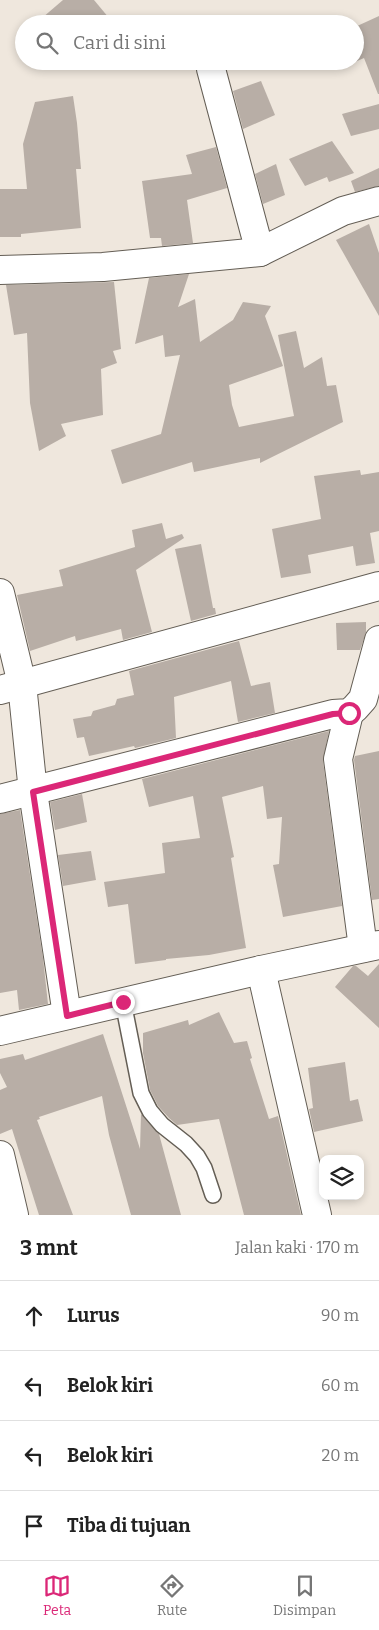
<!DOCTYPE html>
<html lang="id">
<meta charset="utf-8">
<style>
body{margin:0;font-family:Bitter,serif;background:#f6f6f6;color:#222}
.controls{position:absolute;right:15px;bottom:15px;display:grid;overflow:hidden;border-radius:10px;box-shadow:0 2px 8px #0003}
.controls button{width:45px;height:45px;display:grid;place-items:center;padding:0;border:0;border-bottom:1px solid #e0e0e0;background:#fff;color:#222;font:25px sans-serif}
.stop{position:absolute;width:15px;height:15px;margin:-11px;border:4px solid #db2777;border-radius:50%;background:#fff}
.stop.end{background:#db2777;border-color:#fff;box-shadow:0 1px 5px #0008}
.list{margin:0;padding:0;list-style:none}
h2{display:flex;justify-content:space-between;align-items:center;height:65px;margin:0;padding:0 20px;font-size:21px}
h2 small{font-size:16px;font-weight:400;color:#767676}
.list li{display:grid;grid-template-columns:32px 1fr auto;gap:15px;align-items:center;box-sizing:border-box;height:70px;padding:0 20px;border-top:1px solid #e0e0e0}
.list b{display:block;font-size:19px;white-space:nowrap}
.list em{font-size:16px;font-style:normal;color:#767676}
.icon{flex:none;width:28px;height:28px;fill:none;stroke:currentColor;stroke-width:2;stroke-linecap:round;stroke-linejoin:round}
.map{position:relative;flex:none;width:379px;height:1215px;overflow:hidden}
.search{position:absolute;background:#fff;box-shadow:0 2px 8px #0003;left:15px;right:15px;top:15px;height:55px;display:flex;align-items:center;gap:12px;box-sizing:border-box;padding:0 18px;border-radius:28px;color:#767676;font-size:19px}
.sheet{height:345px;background:#fff}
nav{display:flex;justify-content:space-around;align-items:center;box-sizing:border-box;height:70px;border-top:1px solid #e0e0e0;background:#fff;font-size:14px;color:#767676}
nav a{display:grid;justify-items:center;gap:2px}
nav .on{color:#db2777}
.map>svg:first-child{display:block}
</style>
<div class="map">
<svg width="379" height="1215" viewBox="0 0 379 1215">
<rect width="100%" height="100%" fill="#efe7dd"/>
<g fill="#b8aea6">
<polygon points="63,0 94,0 114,24 35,24"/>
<polygon points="379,16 379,94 378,94 364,58 355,62 355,27"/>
<polygon points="261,81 275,115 243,129 233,91"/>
<polygon points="73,96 77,123 81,169 76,169 81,228 21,234 21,237 0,237 0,189 27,189 23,144 35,102"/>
<polygon points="379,104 379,129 351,136 342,114"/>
<polygon points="332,141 354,173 329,182 327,177 305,186 289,159"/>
<polygon points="216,147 227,188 187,200 193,243 162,246 161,238 150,238 142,181 192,174 186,155"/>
<polygon points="276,164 285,195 263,204 255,174"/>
<polygon points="379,168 379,186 355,192 351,181"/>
<polygon points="369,224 379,253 379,316 336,240"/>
<polygon points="189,274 178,307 195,299 200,342 233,320 243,302 271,306 265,316 283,366 229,385 232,405 239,427 294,416 278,335 296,331 304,368 322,357 327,386 336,385 343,422 260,463 260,458 194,472 192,462 122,484 111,450 161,434 180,355 165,357 163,335 135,344 149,278"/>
<polygon points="114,282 121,349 113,351 117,363 101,369 103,415 61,424 66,436 39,451 30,403 27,333 14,335 6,285"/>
<polygon points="360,470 361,475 379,472 379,531 370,533 375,563 356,566 353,546 308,555 311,573 281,578 272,529 321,519 314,476"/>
<polygon points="162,523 166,539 182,534 184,538 136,570 152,632 123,640 121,629 76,641 75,636 30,651 17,595 63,586 59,570 135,547 132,530"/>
<polygon points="201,544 213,608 215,608 216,614 191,621 175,549"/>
<polygon points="366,622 366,633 360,650 337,650 336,623"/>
<polygon points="239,641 251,686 270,682 275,713 238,722 231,681 174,697 176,738 135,748 134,746 89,756 84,737 77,738 73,719 91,716 93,711 115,705 117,699 134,695 129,671"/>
<polygon points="329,731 323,761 342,906 283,917 273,865 279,864 282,817 267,819 263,786 222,797 234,857 231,858 246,948 209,955 166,959 166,960 135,964 128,904 108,907 104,882 165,873 162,843 200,838 193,796 149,807 142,779"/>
<polygon points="379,751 379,899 372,900 354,760 355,756"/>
<polygon points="82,794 87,822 55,830 50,802"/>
<polygon points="20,810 43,958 48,1004 19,1010 17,990 0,993 0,814"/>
<polygon points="91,851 96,880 63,886 58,855"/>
<polygon points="379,964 379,1028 335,987 353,966 356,966 368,976"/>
<polygon points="219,1012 234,1043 247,1041 252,1058 250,1059 269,1119 278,1116 301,1215 244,1215 219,1119 177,1125 169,1118 158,1106 150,1090 143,1053 143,1033 188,1020 189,1025"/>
<polygon points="103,1034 140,1149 141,1114 159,1134 181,1215 131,1215 109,1135 102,1096 39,1117 40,1119 37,1120 73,1215 39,1215 12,1129 0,1134 0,1090 7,1087 0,1073 0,1059 23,1054 25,1060"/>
<polygon points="345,1062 350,1101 358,1099 363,1121 314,1132 309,1109 313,1108 308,1068"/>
</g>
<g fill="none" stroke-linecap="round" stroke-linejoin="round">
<defs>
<polyline id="lane" points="123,1002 141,1093 150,1111 162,1125 186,1144 197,1156 204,1168 213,1195"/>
<g id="street">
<polyline points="211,69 260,252"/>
<polyline points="0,270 103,267 260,252 343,211 379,201"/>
<polyline points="0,593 22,684 33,792 67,1015"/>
<polyline points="0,690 379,586"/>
<polyline points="349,713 338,759 363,948"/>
<polyline points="0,799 333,714 349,713 355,708 363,699 379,640"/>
<polyline points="261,970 317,1215"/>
<polyline points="0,1031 261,970 379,945"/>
<polyline points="0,1155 14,1215"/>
</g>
</defs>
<use href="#lane" stroke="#645e55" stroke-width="18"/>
<use href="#street" stroke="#645e55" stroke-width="30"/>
<use href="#lane" stroke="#fff" stroke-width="15"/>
<use href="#street" stroke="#fff" stroke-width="28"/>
</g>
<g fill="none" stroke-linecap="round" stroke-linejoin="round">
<polyline stroke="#db2777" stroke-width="6" points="123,1002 67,1016 33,792 333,714 349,713"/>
</g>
</svg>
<div class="controls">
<button><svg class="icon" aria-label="layers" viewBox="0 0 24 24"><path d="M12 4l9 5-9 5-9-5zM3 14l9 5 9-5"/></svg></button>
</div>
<div class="stop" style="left:349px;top:713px"></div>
<div class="stop end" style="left:123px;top:1002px"></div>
<div class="search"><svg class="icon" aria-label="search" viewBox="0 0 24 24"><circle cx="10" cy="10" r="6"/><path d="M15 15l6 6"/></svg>Cari di sini</div>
</div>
<section class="sheet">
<h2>3 mnt<small>Jalan kaki · 170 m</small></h2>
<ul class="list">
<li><svg class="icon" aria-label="ahead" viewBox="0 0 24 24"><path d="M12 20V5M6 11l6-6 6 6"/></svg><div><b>Lurus</b></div><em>90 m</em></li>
<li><svg class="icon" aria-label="left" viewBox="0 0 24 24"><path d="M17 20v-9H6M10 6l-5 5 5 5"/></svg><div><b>Belok kiri</b></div><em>60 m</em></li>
<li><svg class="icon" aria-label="left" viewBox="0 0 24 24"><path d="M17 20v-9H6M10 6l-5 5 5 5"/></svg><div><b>Belok kiri</b></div><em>20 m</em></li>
<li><svg class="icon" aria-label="arrive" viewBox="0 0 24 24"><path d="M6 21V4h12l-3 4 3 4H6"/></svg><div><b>Tiba di tujuan</b></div></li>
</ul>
</section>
<nav>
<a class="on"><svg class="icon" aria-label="map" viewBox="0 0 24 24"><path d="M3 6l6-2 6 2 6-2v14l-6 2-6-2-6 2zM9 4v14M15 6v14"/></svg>Peta</a>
<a><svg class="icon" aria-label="directions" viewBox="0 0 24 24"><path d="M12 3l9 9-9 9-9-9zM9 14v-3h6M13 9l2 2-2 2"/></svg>Rute</a>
<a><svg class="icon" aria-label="saved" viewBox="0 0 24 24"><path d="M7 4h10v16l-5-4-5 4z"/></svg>Disimpan</a>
</nav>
